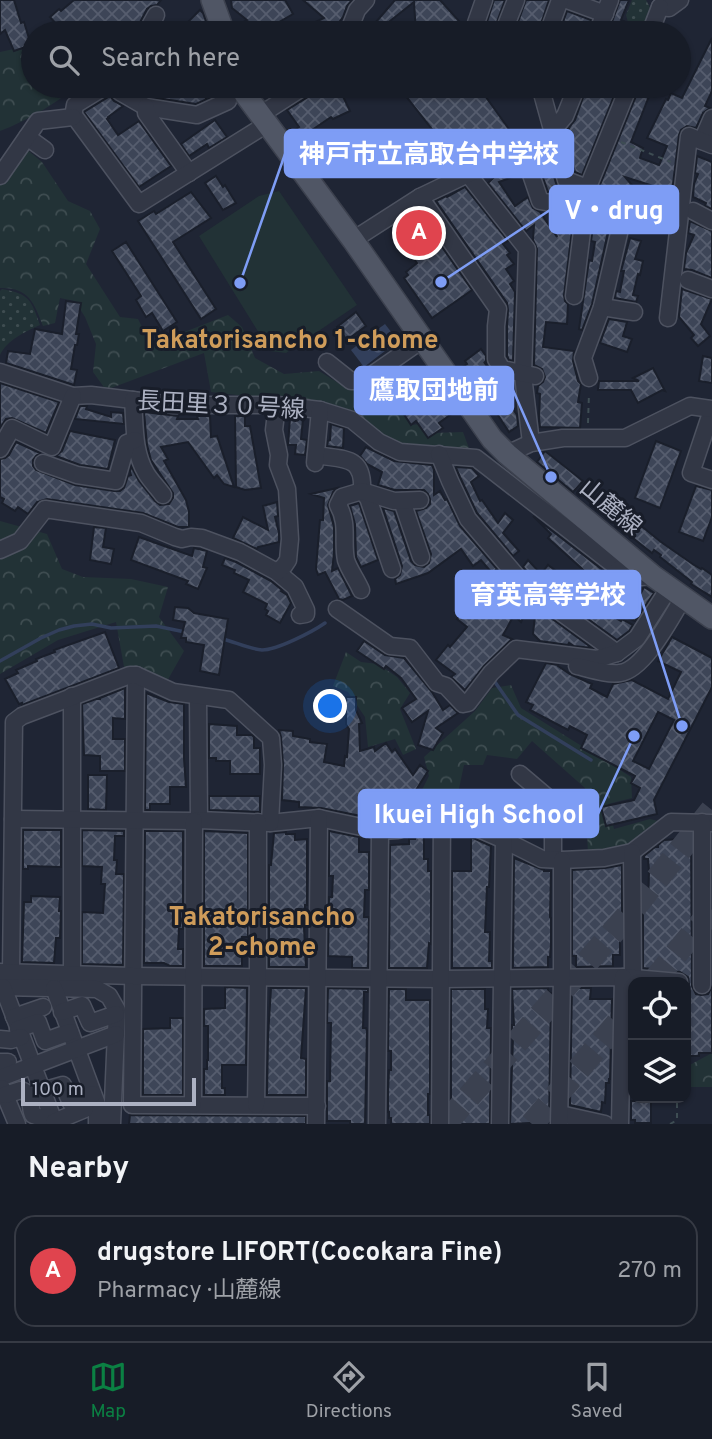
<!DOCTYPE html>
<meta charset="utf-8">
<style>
body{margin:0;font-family:Overpass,"Noto Sans JP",sans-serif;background:#20252f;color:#f1f3f6}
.controls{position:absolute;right:21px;bottom:21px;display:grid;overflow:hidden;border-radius:14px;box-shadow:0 2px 5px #0004}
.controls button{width:63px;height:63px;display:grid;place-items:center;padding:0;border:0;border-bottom:2px solid #363a44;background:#171c27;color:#f1f3f6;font:35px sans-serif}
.scale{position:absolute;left:21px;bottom:18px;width:175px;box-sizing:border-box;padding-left:7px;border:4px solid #acb1c2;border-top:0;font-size:19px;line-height:24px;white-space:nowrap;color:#acb1c2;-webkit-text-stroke:5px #181d29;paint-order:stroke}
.you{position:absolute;left:331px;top:707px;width:24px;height:24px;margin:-18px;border:5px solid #fff;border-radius:50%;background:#1a73e8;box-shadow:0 0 0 10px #1a73e833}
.badge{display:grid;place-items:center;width:46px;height:46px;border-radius:50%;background:#0b8043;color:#fff;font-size:23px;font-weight:700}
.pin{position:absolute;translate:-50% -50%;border:4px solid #fff;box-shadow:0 2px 7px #0006}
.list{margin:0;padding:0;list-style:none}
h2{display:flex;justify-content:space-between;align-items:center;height:91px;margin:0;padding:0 28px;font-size:30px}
h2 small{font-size:23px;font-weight:400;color:#9ea1a7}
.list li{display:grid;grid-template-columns:46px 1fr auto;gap:21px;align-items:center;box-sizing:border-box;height:112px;margin:0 14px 14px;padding:0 14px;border:2px solid #363a44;border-radius:21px}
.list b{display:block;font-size:26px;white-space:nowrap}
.list p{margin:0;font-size:23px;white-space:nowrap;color:#9ea1a7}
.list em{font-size:23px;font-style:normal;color:#9ea1a7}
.icon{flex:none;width:38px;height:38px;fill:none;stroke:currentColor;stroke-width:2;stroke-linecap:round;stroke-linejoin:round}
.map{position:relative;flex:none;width:712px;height:1124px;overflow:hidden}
.search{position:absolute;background:#171c27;box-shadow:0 2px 5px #0004;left:21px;right:21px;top:21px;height:77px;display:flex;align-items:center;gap:18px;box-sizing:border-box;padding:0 24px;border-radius:38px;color:#9ea1a7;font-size:26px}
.sheet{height:217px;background:#171c27}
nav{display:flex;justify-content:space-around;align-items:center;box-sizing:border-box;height:98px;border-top:2px solid #363a44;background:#171c27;font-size:19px;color:#9ea1a7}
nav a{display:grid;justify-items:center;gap:4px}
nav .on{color:#0b8043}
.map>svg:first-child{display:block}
</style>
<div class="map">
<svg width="712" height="1124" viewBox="0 0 712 1124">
<defs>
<pattern id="forest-crowns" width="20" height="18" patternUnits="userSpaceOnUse" patternTransform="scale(1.75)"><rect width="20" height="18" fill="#223236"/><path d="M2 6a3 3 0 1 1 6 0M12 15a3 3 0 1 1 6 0" fill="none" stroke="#3f4d51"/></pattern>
<pattern id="park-dots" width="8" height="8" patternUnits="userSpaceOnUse" patternTransform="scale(1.75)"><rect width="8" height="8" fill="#223236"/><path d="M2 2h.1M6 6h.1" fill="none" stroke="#3f4d51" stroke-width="1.8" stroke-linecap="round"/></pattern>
<pattern id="water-ripples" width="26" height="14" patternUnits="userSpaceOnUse" patternTransform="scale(1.75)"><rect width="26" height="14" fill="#323f5b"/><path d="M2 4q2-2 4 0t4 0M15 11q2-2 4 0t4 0" fill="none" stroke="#4d5871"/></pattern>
<pattern id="building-cross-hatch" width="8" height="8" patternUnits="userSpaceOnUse" patternTransform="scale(1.75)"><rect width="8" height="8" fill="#3d4557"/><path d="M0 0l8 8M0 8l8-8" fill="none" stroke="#565d6e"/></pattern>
</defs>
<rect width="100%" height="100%" fill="#1f2534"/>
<polygon fill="#223236" points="279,191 357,305 286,353 270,351 199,236 259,196"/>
<g fill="url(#forest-crowns)">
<path d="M 14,49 L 33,51 L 33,86 L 78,86 C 54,104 29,120 0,131 L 0,52 Z"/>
<path d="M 15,140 L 42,162 L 68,201 L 90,211 L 100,229 L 86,264 L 120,317 L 138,319 L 151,345 L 228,315 L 242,327 L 255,358 L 284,374 L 319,371 L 340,384 L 377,383 L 412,425 L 427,423 L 433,433 L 463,432 L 470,451 L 387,441 L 290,401 L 211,392 L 204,353 L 106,390 L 93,372 L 96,344 L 85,317 L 75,301 L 60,298 L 55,323 L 43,326 C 34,302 28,287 0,288 L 0,165 Z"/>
<polygon points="0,521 47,534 62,569 83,577 131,579 168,587 159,617 184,651 166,683 124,667 116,622 58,640 0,674"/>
<polygon points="346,652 361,662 378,664 397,677 410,693 400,709 416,749 403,755 395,739 368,747 365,717 348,692 333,686"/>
<polygon points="511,685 521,708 631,777 632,798 608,804 614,829 650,819 666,823 630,849 588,854 585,788 532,741 517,759 487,755 483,765 464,765 454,812 432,809 420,794 429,776 424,757 475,711 492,688"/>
<polygon points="712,1053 712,1087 686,1087 686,1067"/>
</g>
<g fill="url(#park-dots)">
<polygon points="632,0 646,0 653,13 645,33 626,33 628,22 626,15"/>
<path d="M 2,289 C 30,294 31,300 40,325 C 25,332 7,340 0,355 L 0,291 Z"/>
</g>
<polygon fill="url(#water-ripples)" points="385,324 398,341 364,367 351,350"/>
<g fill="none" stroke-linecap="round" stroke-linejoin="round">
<g stroke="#323f5b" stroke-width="3.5">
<path d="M 223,639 C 235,642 249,649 262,650 C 277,650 312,632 325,623"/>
<polyline points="0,661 41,638 59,630 74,626 92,624 111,628 156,626 185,632"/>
<polyline points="490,683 495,682 518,715 591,760"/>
</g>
</g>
<g fill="url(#building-cross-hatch)" stroke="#1a1f2b" stroke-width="2" fill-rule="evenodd">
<polygon points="0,0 14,0 21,23 24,22 31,45 14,51 5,30 0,34"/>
<polygon points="74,0 161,0 157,5 151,6 147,9 137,28 136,33 113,33 108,26 101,33 64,33 50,17 59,9 61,11"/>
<polygon points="231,0 285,0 293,14 260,33 255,33 245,21 247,20 232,8"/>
<polygon points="303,0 352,0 347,6 343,17 331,33 312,33 307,26 324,18"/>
<polygon points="395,0 440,0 459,21 447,30 448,33 416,33 414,2 390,21 393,24 387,31 376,22"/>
<polygon points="494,0 505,0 493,33 491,33 487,32 486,25"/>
<polygon points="526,0 549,0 538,33 514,33"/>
<polygon points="620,0 629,0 621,20 624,21 619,33 608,33"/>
<polygon points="200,10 203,13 210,33 177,33"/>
<polygon points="567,11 591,20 587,33 559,33"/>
<polygon points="712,38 712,91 705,106 710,108 703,113 696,128 687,126 681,130 679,135 672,192 625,177 643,198 634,206 626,206 597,192 640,86 653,86 631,142 643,148 640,158 659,165 660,163 667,146 647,138 666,99 668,100 671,93 682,98"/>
<polygon points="130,86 148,86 169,92 171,86 229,86 230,91 224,91 209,98 208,96 205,100 196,104 150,97"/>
<polygon points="315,86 338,86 350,111 333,119 331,117 296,141 290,133 299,127 287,110 311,95 314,91"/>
<polygon points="398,86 478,86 516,139 498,150 485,132 454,157"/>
<polygon points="587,86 618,86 582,175 575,172 565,138 570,126 575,120"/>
<polygon points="110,96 114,101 123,106 108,117 109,118 107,119 118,135 139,121 171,166 139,187 84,112"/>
<polygon points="215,120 227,137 209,148 207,144 189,156 181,144"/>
<polygon points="543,140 556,183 559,187 564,191 566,194 548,192 531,143"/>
<polygon points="697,156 712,162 712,209 705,206 706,203 693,197 694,184 698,174 695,173"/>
<polygon points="517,165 520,174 499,182 515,206 528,197 533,208 540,212 557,237 550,214 565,216 574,214 564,295 565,301 568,304 567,324 546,322 543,347 574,351 573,361 578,381 581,384 578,402 582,403 580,428 540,427 539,418 540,394 537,393 538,386 543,382 545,377 542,369 534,365 537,249 533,240 534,225 526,231 488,183 500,172"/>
<polygon points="216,176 223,187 225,185 236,203 223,210 205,183"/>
<polygon points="465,187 508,241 503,244 510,253 507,255 514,264 506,269 514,281 510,284 515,292 513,361 509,360 507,356 507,327 508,310 507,303 436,201 446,196 447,197"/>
<polygon points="191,192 211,218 173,242 216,309 201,319 138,221 154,211 156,214"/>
<polygon points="417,211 472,290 432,318 404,278 408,275 406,272 417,263 391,228"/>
<polygon points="595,214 606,219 603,232 608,232 592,304 582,330 579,329 589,260 592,261 595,242 591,241"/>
<polygon points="690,221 712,231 712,278 692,270 684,269 686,253 694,235 688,233"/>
<polygon points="630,238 641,241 635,259 643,261 640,275 638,274 633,295 638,296 636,302 615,298 616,291 620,292 624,271 621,271"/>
<polygon points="126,242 177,322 163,331 152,313 146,317 136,300 141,296 112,251"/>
<polygon points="682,289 712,299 701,324 710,336 698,346 691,338 694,335 679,317"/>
<polygon points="66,301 81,303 76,334 79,334 77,345 75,345 71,369 77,370 74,385 6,363 8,351 30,354 35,329 62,334"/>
<polygon points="356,312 366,326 347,340 337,327"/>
<polygon points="609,319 627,322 623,336 632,339 627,352 600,343"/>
<polygon points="481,349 486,356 486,363 484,362 504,390 509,386 515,393 507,400 517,415 518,426 509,432 494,409 492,411 461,368 467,364 465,361"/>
<polygon points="703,356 712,358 712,383 699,381"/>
<polygon points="653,368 665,391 662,390 638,403 631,390 598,390 599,381 639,381 633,378"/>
<polygon points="410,380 426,403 437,395 450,415 439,423 443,428 428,438 416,421 411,425 390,393"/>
<polygon points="0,383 59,402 46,433 12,418 6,419 0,428"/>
<polygon points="80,406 87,406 86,409 111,417 111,412 123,413 124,424 75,419"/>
<polygon points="144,412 178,416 177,419 198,419 197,416 210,416 211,437 217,436 234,487 224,484 217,475 214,478 188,442 161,447 168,459 164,461 186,500 189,512 189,527 178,527 143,513 47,499 37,502 28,514 18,507 15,511 2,503 4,499 0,497 0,459 5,458 9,455 16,442 40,453 36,456 33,460 33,466 36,470 75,485 114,491 120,491 124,488 128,476 131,475 130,472 131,466 139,481 155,501 160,505 169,504 173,498 173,493 151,460 147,445"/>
<polygon points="235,416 245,416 245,426 250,426 261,488 245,490 236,487"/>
<polygon points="290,418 303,419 301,439 307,440 305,455 295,454 296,445 288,445"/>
<polygon points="331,424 344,428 343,448 327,446 328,441 330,440"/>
<polygon points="70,431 115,440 108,469 80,465 56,456 62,451"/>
<polygon points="656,441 681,451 660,508 635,498"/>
<polygon points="366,447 394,461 432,465 434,470 434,495 440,491 445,500 447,499 460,526 497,569 492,573 481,560 473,566 461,549 428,573 396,584 395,579 400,575 402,566 383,508 394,511 411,561 415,565 424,567 429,563 431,554 416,511 426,508 430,504 430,499 428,494 424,490 395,490 378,485 382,472 367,464 360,456"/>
<polygon points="545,451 583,481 573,492 537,462"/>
<polygon points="457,467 472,468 479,476 471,482 480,501 482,500 498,523 505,513 513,520 503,533 519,551 513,556 477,513 460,477 456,468"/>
<polygon points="696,486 712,490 712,517 703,541 679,532"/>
<polygon points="337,488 333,492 328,505 334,527 334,553 332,571 338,568 352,596 343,600 339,599 325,572 318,575 316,569 320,520 323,520 324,498 311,494"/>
<polygon points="277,502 278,516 275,517 279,533 279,542 258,547 257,549 233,538 243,517 268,530 263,506"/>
<polygon points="359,503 378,560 361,567 356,557 355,524 350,506"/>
<polygon points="624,512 661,542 694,565 701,569 702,568 712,575 712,597 691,584 692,582 660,557 661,555 654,550 652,553 615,524"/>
<polygon points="533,516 604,571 597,582 598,589 588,601 621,621 622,619 633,625 629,631 617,640 540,584 540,579 539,583 533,579 523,567 528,560 541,574 548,565 556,571 554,574 578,592 590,576 548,538 551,534"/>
<polygon points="94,527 106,528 103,547 114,549 111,564 90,560"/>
<polygon points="139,537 192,556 194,548 207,551 203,567 207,568 198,589 186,584 188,581 131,560"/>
<polygon points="225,558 236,562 271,581 282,590 281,591 287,595 291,603 280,623 266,615 268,611 265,609 267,604 243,592 249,580 234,573 235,570 222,565"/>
<polygon points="509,583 518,594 530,603 521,622 514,615 503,635 512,639 484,666 465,690 451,677 455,674 436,660 448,645 450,647 467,627 457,619 468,605 478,600 484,605 491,593 496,596 500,589 502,590"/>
<polygon points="644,587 654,593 635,621 628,618"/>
<polygon points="175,607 188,608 194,613 228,619 219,675 200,671 204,645 186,642 186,638 181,638 185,622 173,620"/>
<polygon points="536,607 592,648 574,646 569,643 568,645 540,641 533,634"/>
<polygon points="105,632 119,668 22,705 22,703 19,704 5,679 18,673 16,670 37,661 36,659 55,652 54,650"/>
<path d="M 672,637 L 712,658 L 712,687 L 654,800 L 657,814 L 606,826 L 601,807 L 634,800 L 640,788 L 631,783 L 635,776 L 581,748 L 587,735 L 570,726 L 568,730 L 530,710 L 533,705 L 526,702 L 546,663 L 558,665 L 558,666 L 570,674 L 592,684 L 590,688 L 607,697 L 613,684 L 632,680 L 668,699 L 681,672 L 658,661 ZM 658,712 L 674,720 L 649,769 L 633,761 Z"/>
<polygon points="364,641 385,655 404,658 432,692 443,710 450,705 458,713 436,728 443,733 433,750 418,745 428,711 412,722 402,708 416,699 401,678 386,666 384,669 357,651"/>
<polygon points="125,688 125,719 113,718 113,739 125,739 125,771 100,771 100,756 84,755 82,704 96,699 100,699 100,698"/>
<polygon points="146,693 169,702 184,704 184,758 186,787 170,787 170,804 150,804 150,810 145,810"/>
<polygon points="346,697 356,697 356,710 362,723 359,724 360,751 374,747 375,751 386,743 392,752 395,749 413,775 420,765 428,771 416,790 407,799 394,805 381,820 369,809 366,817 321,808 299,807 299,802 282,800 283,764 281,737 279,730 293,731 293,736 310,739 310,742 327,744 324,762 344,766 345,756 347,757 349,729 346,724"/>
<polygon points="209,724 237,726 237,735 252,735 254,737 254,748 260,748 260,774 230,774 230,761 216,761 216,758 209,758"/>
<polygon points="88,775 107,775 106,810 88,809"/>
<polygon points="209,796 260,796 260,812 209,810"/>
<polygon points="431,829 431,837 424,837 424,859 428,859 428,871 431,871 431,944 429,943 427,968 389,968 390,845 409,844 409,839 415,839 415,835"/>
<polygon points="23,830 61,830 61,867 28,866 28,869 23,869"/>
<polygon points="82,830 124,831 124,836 115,836 114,860 117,860 116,874 124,874 123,965 82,964 82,912 103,913 105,884 101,884 102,867 82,866"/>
<polygon points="145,831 183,831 183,929 179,929 178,949 183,949 183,966 170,966 164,963 144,963"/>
<polygon points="204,831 248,833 248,937 242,937 242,966 204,966"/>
<polygon points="329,831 359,837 359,852 369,852 369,890 365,890 364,917 369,917 368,968 352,968 352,957 328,956 329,897 332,897 333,876 329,876"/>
<polygon points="286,832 286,834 295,834 295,840 307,839 307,905 305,905 305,927 304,927 306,967 269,967 269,865 271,865 274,833"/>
<polygon points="681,834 691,835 692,986 696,994 701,995 708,994 712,987 712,1053 699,1053 699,1056 687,1056 688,1001 686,1001 686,990 689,984 688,977 680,972 643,968 643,906 648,906 649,871 648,859 644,859 644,856 655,847 658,847 658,845 664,840 681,839"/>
<polygon points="471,837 491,846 489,887 487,887 485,932 490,932 489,961 492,961 492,968 452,968 452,871 471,871"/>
<polygon points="514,858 544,870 544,871 551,871 550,917 551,918 551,944 550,957 548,957 548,967 513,968"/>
<polygon points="622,865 622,933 620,933 620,955 613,955 613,966 576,967 576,956 572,956 572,870 605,868"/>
<polygon points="31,896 60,897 59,911 61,911 60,938 56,938 54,963 22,962 24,902 31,902"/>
<polygon points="225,987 247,988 246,1065 222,1065 222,1088 225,1088 225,1095 204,1095 204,1069 207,1069 207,1060 208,1060 208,1026 204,1026 204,1009 225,1008"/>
<polygon points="271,988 306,988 301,1058 306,1059 306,1095 267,1095 268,1037"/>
<polygon points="328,988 368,989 368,992 364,992 363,1028 366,1028 367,1031 365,1124 350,1124 350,1121 327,1121 327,1081 330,1081 331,1023 327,1023"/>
<polygon points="548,988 548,992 551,993 549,1122 510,1124 513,1038 512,1038 512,1025 514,1025 512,989"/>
<polygon points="572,988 591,988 590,999 612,999 610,1079 609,1079 609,1083 606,1083 605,1103 602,1102 601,1112 570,1105"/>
<polygon points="389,989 406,989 406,1000 430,1000 430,1094 428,1094 428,1115 430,1115 430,1124 391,1124 391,1118 389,1118 389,1112 388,1112 388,1091 389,1070 391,1070 391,1051 388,1051"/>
<polygon points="451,989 485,989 485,1009 488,1009 487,1028 491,1028 490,1124 451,1124"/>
<polygon points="170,1018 183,1018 183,1095 143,1095 143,1029 170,1028"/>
<polygon points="631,1101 651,1101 651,1123 635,1123 635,1120 631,1120"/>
<polygon points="130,1115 306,1116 306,1124 129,1124"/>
</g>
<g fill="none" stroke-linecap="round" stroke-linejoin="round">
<g stroke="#3b4150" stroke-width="24" stroke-dasharray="24 12" stroke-linecap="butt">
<polyline points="653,982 712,910"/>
<polyline points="445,1124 630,913 712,810"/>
<polyline points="532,1124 633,1005"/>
</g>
<defs>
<g id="minor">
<polyline points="567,0 605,14"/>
<polyline points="660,7 669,8 680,0"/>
<polyline points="146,33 156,15"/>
<polyline points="348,33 357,10 366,0"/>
<polyline points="477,33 476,32 476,23 484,0"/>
<polyline points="503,33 516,0"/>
<polyline points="548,33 560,0"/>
<polyline points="597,33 610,0"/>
<polyline points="650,33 660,7"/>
<polyline points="540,86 566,180 587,188"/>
<polyline points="120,92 146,107 197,115 228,101"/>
<polyline points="146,107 146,113 189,173"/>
<polyline points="260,115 305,86"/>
<polyline points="73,117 75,117 139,204 267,124"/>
<polyline points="73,117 75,105 106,86"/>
<polyline points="553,130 565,116 577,86"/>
<polyline points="27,137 45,150"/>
<polyline points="702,141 712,118"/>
<polyline points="468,174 527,249 523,375 531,443"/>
<polyline points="0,176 38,121 73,117"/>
<polyline points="420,197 498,309 496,326 496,359 502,369 535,376"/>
<polyline points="584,197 629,86"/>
<polyline points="584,197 623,216 649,218"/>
<polyline points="693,211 712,221"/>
<polyline points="353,240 420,197 468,174 523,151 540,201 567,206 584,197"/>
<polyline points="688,280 712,289"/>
<polyline points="574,296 586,199"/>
<polyline points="602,307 634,312"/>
<polyline points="668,318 689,136 712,145"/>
<polyline points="327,362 351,381 363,381 422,340"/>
<polyline points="0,372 73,396 91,395 174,405 277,405 320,410 352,420 379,442 400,452 476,458 619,569 641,577 653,576"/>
<polyline points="589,378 583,358 602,307 623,216"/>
<path d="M 133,400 C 135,424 133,451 146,473 C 150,480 158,488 163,495"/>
<polyline points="712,410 691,473 712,480"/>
<polyline points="0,449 12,428 52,447 73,396"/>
<polyline points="439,454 450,481 468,519 526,587 617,653"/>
<polyline points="507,454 531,443 563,438 625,438 690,406 712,409"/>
<path d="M 316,455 C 344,460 364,455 362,491 L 368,498 L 392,569"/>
<polyline points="43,463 77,475 116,481 127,443 135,440"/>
<polyline points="315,463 320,410"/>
<polyline points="402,501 421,557"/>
<polyline points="0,550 20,541 45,509 141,523 175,537 182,539 191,537 202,538 240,552 277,572 295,587 306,610 306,614 300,615"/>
<polyline points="277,572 284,566 288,560 290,539 287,489 278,465 279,455 274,430 277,405"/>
<polyline points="607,584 619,569"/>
<path d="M 361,590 C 357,580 349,570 346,560 C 342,541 349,524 338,505 L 342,497 L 362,491 L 394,501 L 420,500"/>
<polyline points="337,609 390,646 410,648 437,683 446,686 463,704 468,703 491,673 516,649 597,659 617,653 637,638 664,596"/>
<path d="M 577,666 C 590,669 607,675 620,673 C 644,670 671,618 683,598"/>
<polyline points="136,675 132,1105 317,1106"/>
<polyline points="72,696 72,974"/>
<polyline points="198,696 199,820"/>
<polyline points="520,774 553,802 553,859"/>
<polyline points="13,819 194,821 199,820 270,823 319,818 380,831 398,830 429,819 442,817 467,824 504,840 542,859 562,860 604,858 632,852 671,822 712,823"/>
<polyline points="702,822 702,985"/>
<polyline points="632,852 633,977"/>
<polyline points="11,971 14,722 22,716 130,675 136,675 173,692 229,700 271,738 273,765 270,823"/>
<polyline points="0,972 133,976 441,979 623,977 679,982"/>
<polyline points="0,987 97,989 109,996 117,1010 112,1124"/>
<polyline points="3,987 55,1124"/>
<polyline points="54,988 97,1104 97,1124"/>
<polyline points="62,1012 82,1005 90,1023 116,1014"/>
<polyline points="14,1017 43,1007"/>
<polyline points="18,1029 38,1022 45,1041 70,1032"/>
<polyline points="0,1039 11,1040 21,1037"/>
<polyline points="0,1062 8,1062"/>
<polyline points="0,1078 116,1034"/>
<polyline points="2,1088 17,1124"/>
<polyline points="42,1091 63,1085 71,1103 93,1094"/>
<path d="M 5,1095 L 21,1090 C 35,1095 28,1104 33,1115 L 42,1118 L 52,1117"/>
<polyline points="193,1105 194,821"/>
<polyline points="256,1105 258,977 258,822"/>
<polyline points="560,1114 605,1124"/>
<polyline points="54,1122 85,1109"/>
<polyline points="316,1124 319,818"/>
<polyline points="377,1124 380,831"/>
<polyline points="440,1124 442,817"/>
<polyline points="500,1124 504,840"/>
<polyline points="559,1124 562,978 562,860"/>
<polyline points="620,1124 623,977"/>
</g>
<g id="major">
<polyline points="212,0 224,33"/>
<polyline points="242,86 245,94 353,240 492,439 507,454 653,576 712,618"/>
</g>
</defs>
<use href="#minor" stroke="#4d5260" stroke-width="19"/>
<use href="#major" stroke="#3c414e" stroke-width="24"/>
<g stroke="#3e4d53" stroke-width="2" stroke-dasharray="5 5" stroke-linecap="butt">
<polyline points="621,142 671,162"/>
<polyline points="588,423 589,393"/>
<polyline points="586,609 597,595"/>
<polyline points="670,1124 677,1120 677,1102 675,1098"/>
</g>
<use href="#minor" stroke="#323745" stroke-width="16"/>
<use href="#major" stroke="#505665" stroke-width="21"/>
</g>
<g text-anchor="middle" stroke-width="6" stroke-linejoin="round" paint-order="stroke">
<g font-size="24" fill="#acb1c2" stroke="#181d29">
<text transform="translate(221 405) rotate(3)" y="8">長田里３０号線</text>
<text transform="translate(611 507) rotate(40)" y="8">山麓線</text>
</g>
<g font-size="26" font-weight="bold" fill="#cf9c5a" stroke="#181d29">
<text x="290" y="348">Takatorisancho 1-chome</text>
<text x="262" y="925">Takatorisancho<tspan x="262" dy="30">2-chome</tspan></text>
</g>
</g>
<path fill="none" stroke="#7e9df5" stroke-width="2.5" d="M240 283L285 154M441 282L550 210M551 477L513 390M682 726L640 594M634 736L598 814"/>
<g fill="#7e9df5" stroke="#181d29" stroke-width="2.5">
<circle cx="240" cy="283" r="7"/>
<circle cx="441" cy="282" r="7"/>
<circle cx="551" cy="477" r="7"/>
<circle cx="682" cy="726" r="7"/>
<circle cx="634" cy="736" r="7"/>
</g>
<g fill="#7e9df5" stroke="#7e9df5" stroke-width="2.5">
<rect x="285" y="130" width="288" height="47" rx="7"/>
<rect x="550" y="186" width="128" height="47" rx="7"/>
<rect x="355" y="367" width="158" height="47" rx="7"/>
<rect x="456" y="571" width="184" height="47" rx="7"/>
<rect x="359" y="790" width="239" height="47" rx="7"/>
</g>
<g font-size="26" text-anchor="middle" font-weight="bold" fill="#fff">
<text x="429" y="163">神戸市立高取台中学校</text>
<text x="614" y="219">V・drug</text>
<text x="434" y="399">鷹取団地前</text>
<text x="548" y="604">育英高等学校</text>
<text x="479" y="823">Ikuei High School</text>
</g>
</svg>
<div class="controls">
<button><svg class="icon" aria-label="locate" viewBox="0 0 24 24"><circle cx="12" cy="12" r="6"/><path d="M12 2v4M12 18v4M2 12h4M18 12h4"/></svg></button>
<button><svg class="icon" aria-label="layers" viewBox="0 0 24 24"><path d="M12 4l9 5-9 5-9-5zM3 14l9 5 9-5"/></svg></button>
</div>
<div class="scale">100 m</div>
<div class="you"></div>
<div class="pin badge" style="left:419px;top:233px;background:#e0444e">A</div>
<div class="search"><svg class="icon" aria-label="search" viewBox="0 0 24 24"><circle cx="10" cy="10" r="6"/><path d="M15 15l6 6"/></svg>Search here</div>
</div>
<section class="sheet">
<h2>Nearby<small></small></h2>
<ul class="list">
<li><span class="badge" style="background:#e0444e">A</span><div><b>drugstore LIFORT(Cocokara Fine)</b><p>Pharmacy · 山麓線</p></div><em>270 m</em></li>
</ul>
</section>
<nav>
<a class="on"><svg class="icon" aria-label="map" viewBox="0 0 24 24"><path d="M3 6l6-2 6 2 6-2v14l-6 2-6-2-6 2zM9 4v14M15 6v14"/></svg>Map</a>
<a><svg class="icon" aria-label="directions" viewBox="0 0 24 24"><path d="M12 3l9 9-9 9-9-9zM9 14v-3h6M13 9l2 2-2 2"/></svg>Directions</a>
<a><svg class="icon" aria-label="saved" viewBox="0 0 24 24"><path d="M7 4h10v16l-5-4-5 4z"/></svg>Saved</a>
</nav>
